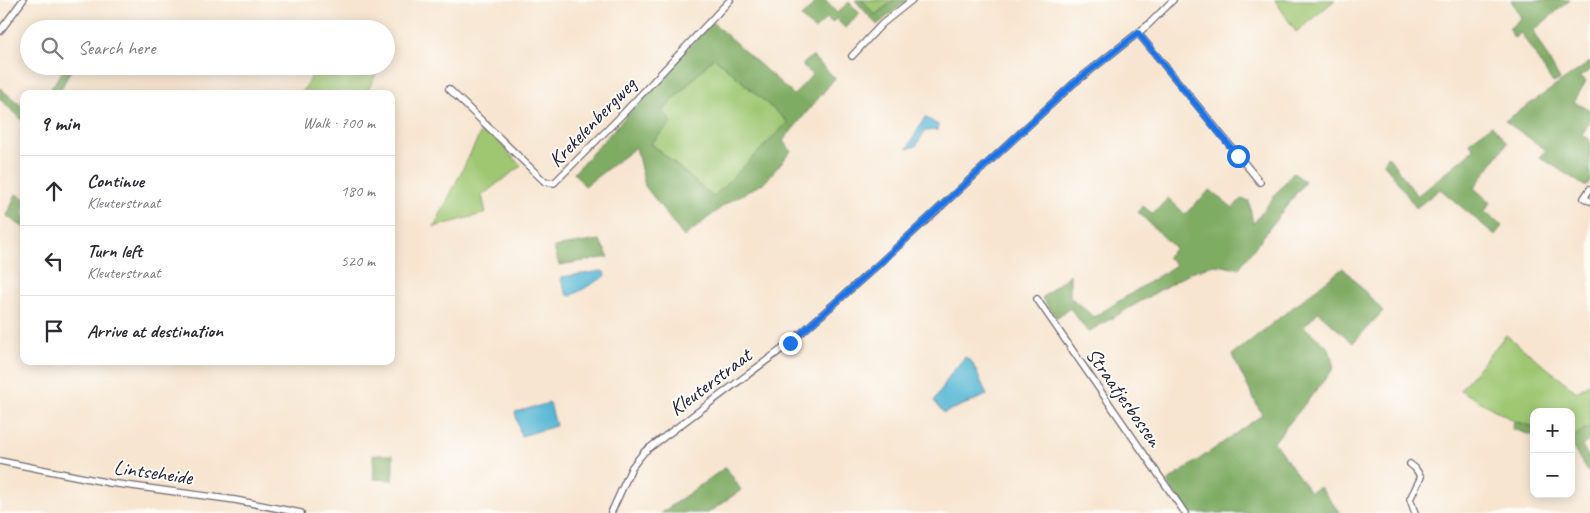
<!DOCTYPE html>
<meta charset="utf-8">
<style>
body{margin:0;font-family:Caveat,sans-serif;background:#f7f7f7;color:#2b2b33}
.controls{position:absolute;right:15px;bottom:15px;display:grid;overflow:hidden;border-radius:10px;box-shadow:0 2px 12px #0003}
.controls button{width:45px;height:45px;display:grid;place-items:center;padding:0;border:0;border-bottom:1px solid #e1e1e2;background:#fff;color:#2b2b33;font:25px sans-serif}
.stop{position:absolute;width:15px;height:15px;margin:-11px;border:4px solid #1a73e8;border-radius:50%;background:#fff}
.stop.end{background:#1a73e8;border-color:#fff;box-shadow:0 1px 5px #0008}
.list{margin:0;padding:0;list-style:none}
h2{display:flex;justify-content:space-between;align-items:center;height:65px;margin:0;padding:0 20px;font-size:21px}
h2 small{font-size:16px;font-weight:400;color:#7c7c81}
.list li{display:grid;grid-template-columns:32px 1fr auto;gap:15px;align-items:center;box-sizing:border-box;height:70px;padding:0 20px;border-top:1px solid #e1e1e2}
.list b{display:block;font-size:19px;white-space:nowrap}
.list p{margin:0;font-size:16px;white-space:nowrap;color:#7c7c81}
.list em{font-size:16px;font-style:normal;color:#7c7c81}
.icon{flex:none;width:28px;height:28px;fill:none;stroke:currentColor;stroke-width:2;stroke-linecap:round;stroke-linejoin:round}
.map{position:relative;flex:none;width:1590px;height:513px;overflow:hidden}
.search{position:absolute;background:#fff;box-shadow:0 2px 12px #0003;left:20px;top:20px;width:375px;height:55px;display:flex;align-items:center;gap:12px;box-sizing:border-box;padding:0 18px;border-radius:28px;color:#7c7c81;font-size:19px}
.panel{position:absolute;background:#fff;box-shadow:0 2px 12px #0003;left:20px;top:90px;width:375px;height:275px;border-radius:10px}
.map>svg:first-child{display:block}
</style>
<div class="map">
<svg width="1590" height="513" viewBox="0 0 1590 513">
<rect width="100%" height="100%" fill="#fdfcf7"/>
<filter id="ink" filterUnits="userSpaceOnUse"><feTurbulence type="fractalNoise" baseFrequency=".02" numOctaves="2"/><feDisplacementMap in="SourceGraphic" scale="10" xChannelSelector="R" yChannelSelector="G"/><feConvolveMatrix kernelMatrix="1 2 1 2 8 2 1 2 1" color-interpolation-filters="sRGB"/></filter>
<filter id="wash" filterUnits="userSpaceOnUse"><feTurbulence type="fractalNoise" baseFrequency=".0096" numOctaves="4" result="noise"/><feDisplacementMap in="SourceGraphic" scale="20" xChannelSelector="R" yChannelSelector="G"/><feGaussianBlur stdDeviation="1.12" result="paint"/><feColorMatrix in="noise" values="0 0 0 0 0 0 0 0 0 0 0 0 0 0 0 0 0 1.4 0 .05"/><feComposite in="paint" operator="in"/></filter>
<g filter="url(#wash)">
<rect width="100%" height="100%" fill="#f7e5d0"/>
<g fill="#9fc772" stroke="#607456">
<polygon points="862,0 894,0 875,15"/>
<polygon points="1275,0 1335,0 1296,32"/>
<polygon points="714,57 788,122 713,197 651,143 671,122 662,112"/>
<polygon points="318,66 380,66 366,94 301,94"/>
<polygon points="484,126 521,166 482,195 486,213 434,227"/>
<polygon points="1506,335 1577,392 1590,383 1590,426 1571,438 1571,412 1534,412 1534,427 1514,421 1460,390"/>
</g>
<g fill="#7fac64" stroke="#506750" fill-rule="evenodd">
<polygon points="818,0 825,0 837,13 849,2 860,14 845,28 836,19 832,23 827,18 815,30 801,17"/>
<polygon points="855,0 862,0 875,15 894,0 908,0 877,25"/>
<polygon points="1511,0 1570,0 1533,31 1560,80 1553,83 1521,33 1514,38 1509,29 1521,18"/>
<path d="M 712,22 L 794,95 L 812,75 L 802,65 L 812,56 L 835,78 L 783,141 L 791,151 L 765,182 L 727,203 L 684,237 L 645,186 L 636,147 L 585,186 L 574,173 ZM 714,57 L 788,122 L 713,197 L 651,144 L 672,122 L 662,111 Z"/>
<polygon points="1590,62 1590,70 1579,77 1586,81 1574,102 1590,110 1590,121 1582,135 1590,140 1590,181 1586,187 1540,157 1546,150 1505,121"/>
<polygon points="66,66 73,66 58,94 47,94"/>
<polygon points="0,88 24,108 24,122 0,99"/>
<polygon points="1492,125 1507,143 1474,188 1490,202 1485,212 1502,226 1495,235 1440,189 1416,208 1384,163 1388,156 1417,196 1474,149 1469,142"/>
<polygon points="1293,172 1305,182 1239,268 1214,265 1191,272 1088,332 1070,308 1056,318 1042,298 1070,274 1070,297 1094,317 1176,265 1167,257 1175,248 1138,212 1143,206 1153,214 1168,198 1185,214 1210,190 1233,208 1241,199 1249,201 1253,224"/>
<polygon points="16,194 24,198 24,228 7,216"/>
<polygon points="599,240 609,257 559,265 554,247"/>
<polygon points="1343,268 1383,311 1353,343 1318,312 1304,327 1329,348 1334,368 1274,442 1310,492 1320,487 1340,513 1188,513 1167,482 1262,415 1232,355"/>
<polygon points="1514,421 1534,427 1534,436 1512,429"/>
<polygon points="1590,426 1590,440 1582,446 1590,460 1590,472 1588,472 1571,445 1571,438"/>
<polygon points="373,455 393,455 393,480 374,479"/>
<polygon points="726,467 741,490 708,513 661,513"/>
</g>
<g fill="#57b7d5" stroke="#3c6c88">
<polygon points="925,117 938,125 938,130 925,131 916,146 907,149"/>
<polygon points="602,271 605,273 604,277 571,296 567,295 561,280 562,277"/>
<polygon points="965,357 972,362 987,395 944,413 934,401 952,372"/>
<polygon points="550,403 556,426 521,436 515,412"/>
</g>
</g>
<g filter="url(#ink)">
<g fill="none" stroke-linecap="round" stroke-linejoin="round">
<defs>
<g id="minor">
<polyline points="0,31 23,0"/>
<polyline points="1138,33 1260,182"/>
<polyline points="852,56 882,24 912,0"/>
<polyline points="449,89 545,182 554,183 618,119 730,0"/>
<polyline points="1590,189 1584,198 1590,201"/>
<polyline points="1037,299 1185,513"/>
<polyline points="0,461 110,483 235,500 301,513"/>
<polyline points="1410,464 1415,468 1421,477 1410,499 1415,513"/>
<polyline points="611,513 632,467 644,452 790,343 880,263 1073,84 1148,25 1173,0"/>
</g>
</defs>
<use href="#minor" stroke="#6d666f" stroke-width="8"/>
<use href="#minor" stroke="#fff" stroke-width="5.5"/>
</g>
</g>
<g fill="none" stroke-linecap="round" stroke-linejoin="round" filter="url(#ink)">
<polyline stroke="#1a73e8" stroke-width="6" points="790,343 880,263 1073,84 1138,33 1238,156"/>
</g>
<g text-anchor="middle" stroke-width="4" stroke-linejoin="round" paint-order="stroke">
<g font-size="21" fill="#22223b" stroke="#fdfcf7">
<text transform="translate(592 122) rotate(-46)" y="7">Krekelenbergweg</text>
<text transform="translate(710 382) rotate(-37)" y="7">Kleuterstraat</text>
<text transform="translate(1124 397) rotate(55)" y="7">Straatjesbossen</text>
<text transform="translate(153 472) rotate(8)" y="7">Lintseheide</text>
</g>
</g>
</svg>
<div class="controls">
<button>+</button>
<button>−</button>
</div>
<div class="stop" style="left:1238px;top:156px"></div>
<div class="stop end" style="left:790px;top:343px"></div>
<div class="search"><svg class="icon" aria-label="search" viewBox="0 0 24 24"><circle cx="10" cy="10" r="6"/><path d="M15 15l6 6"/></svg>Search here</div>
<section class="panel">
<h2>9 min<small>Walk · 700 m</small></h2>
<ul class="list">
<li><svg class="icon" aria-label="ahead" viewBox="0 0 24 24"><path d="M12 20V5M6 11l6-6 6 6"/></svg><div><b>Continue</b><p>Kleuterstraat</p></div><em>180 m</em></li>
<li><svg class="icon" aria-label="left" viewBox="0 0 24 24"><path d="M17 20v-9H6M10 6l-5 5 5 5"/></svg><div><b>Turn left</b><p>Kleuterstraat</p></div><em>520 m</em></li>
<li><svg class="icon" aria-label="arrive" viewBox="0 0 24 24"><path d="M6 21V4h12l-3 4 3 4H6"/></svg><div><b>Arrive at destination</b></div></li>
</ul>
</section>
</div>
